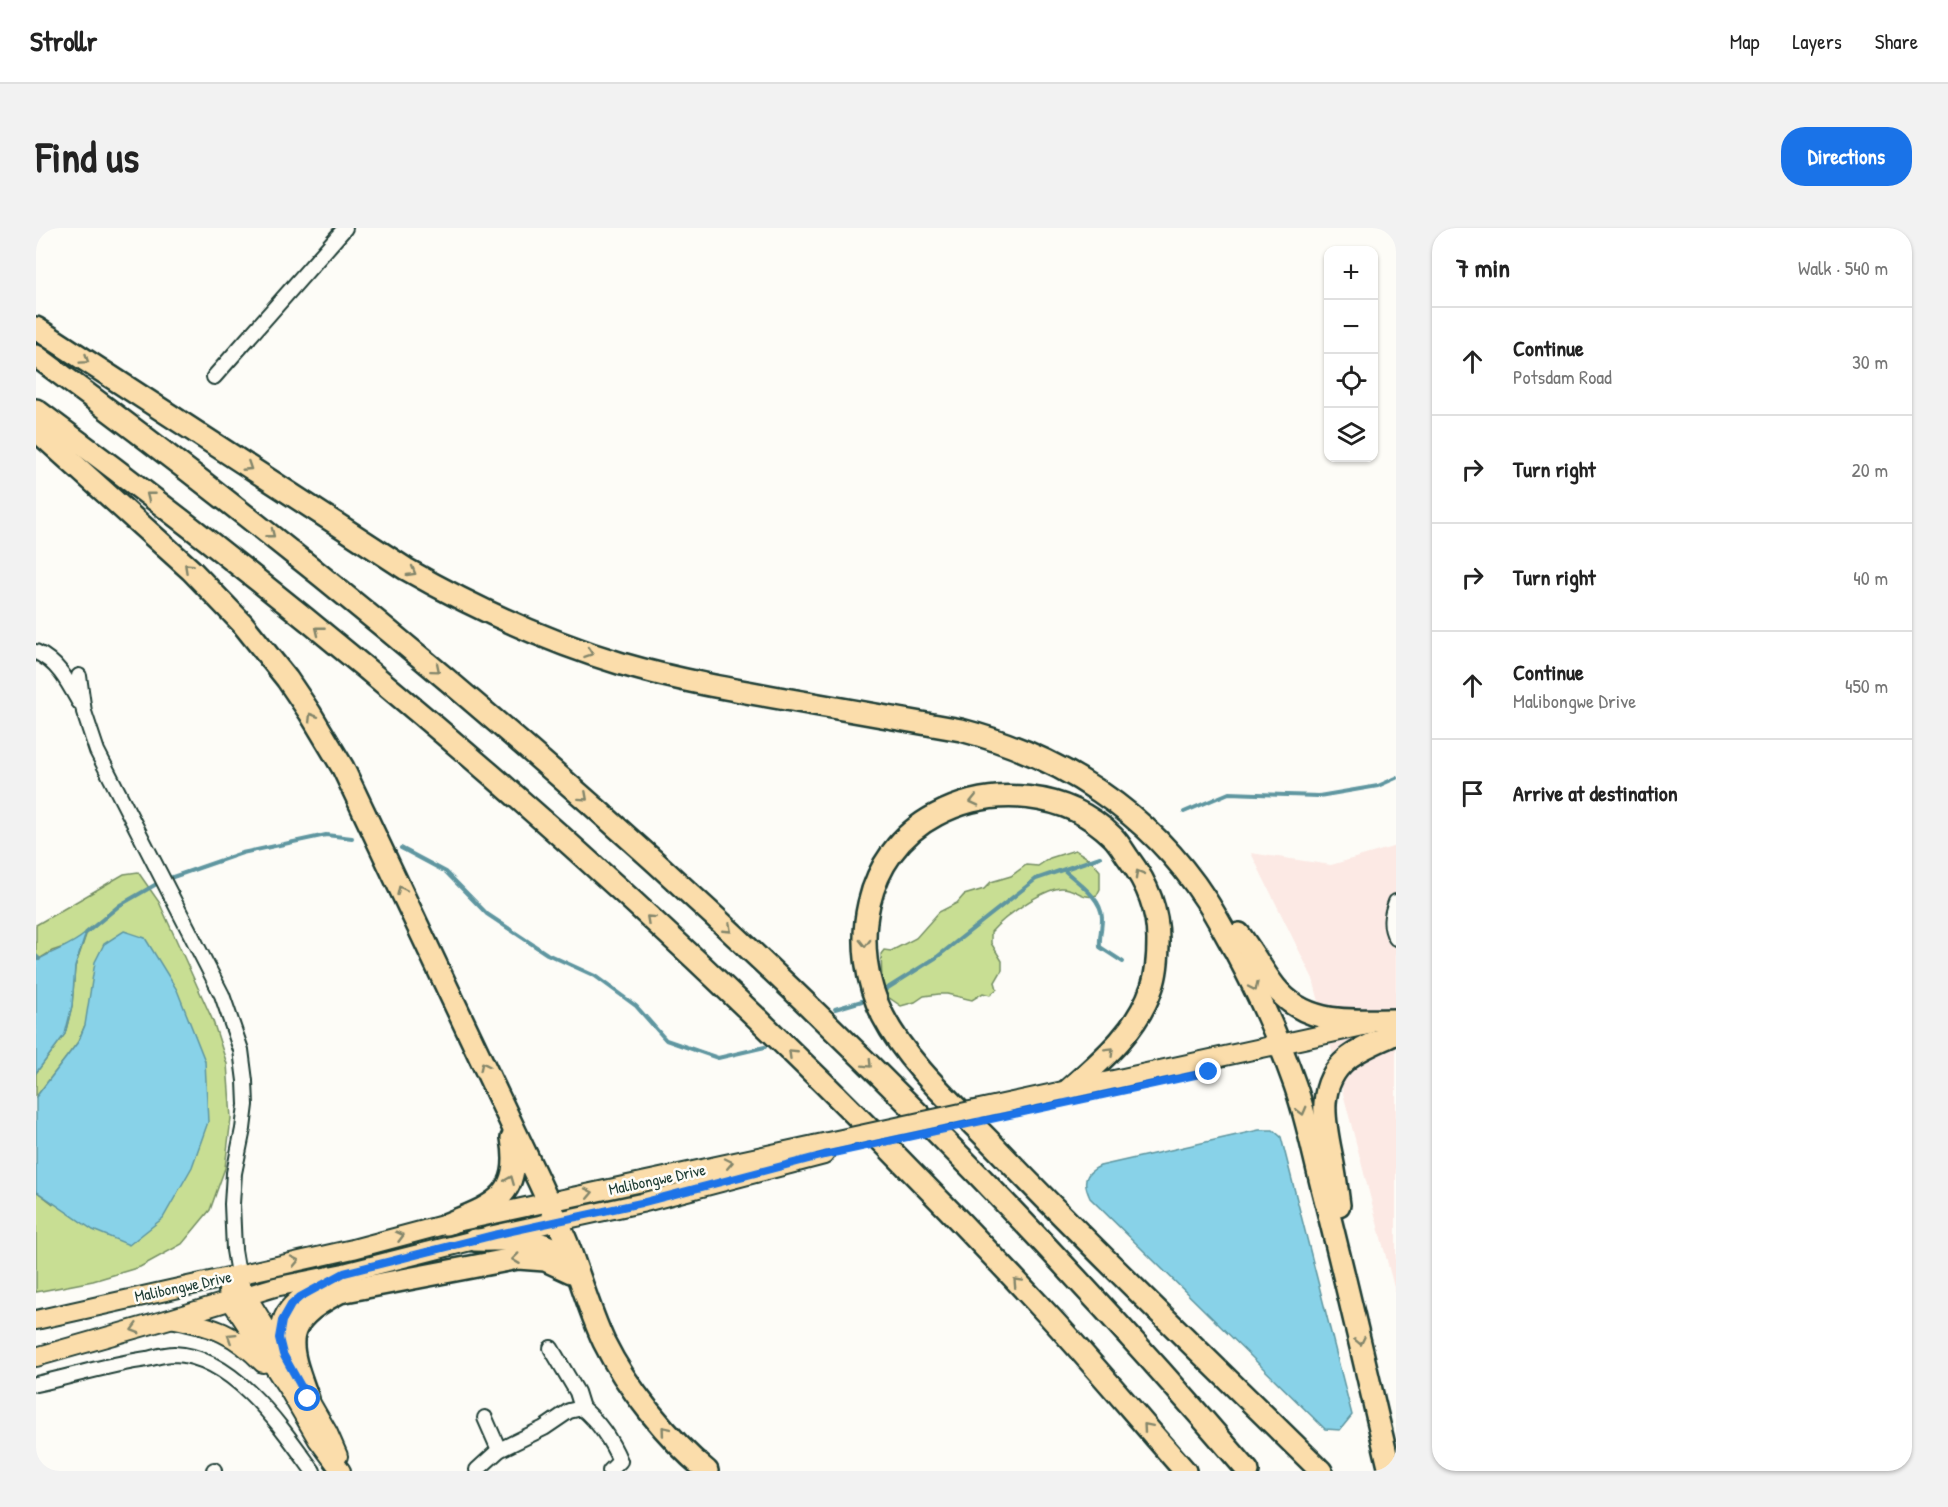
<!DOCTYPE html>
<meta charset="utf-8">
<style>
body{margin:0;font-family:"Patrick Hand",sans-serif;background:#f2f2f2;color:#222}
.controls{position:absolute;right:18px;top:18px;display:grid;overflow:hidden;border-radius:12px;box-shadow:0 2px 4px #0004}
.controls button{width:54px;height:54px;display:grid;place-items:center;padding:0;border:0;border-bottom:2px solid #e0e0e0;background:#fff;color:#222;font:30px sans-serif}
.stop{position:absolute;width:18px;height:18px;margin:-14px;border:4px solid #1a73e8;border-radius:50%;background:#fff}
.stop.end{background:#1a73e8;border-color:#fff;box-shadow:0 2px 6px #0008}
.list{margin:0;padding:0;list-style:none}
h2{display:flex;justify-content:space-between;align-items:center;height:78px;margin:0;padding:0 24px;font-size:26px}
h2 small{font-size:20px;font-weight:400;color:#767676}
.list li{display:grid;grid-template-columns:39px 1fr auto;gap:18px;align-items:center;box-sizing:border-box;height:108px;padding:0 24px;border-top:2px solid #e0e0e0}
.list b{display:block;font-size:22px;white-space:nowrap}
.list p{margin:0;font-size:20px;white-space:nowrap;color:#767676}
.list em{font-size:20px;font-style:normal;color:#767676}
.icon{flex:none;width:33px;height:33px;fill:none;stroke:currentColor;stroke-width:2;stroke-linecap:round;stroke-linejoin:round}
.map{position:relative;flex:none;width:1360px;height:1243px;overflow:hidden;border-radius:24px}
header{display:flex;align-items:center;gap:36px;box-sizing:border-box;height:84px;padding:0 30px;background:#fff;border-bottom:2px solid #e0e0e0}
header strong{font-size:28px}
nav{display:flex;gap:33px;margin-inline-start:auto;font-size:21px}
.intro{display:flex;align-items:center;justify-content:space-between;box-sizing:border-box;height:144px;padding:0 36px}
h1{margin:0;font-size:42px}
.button{padding:15px 27px;border-radius:24px;background:#1a73e8;color:#fff;font-size:21px;font-weight:700}
main{display:flex;gap:36px;padding:0 36px}
aside{flex:1;background:#fff;border-radius:24px;box-shadow:0 2px 4px #0004}
.map>svg:first-child{display:block}
</style>
<header>
<strong>Strollr</strong>
<nav><a>Map</a><a>Layers</a><a>Share</a></nav>
</header>
<div class="intro"><h1>Find us</h1><a class="button">Directions</a></div>
<main>
<div class="map">
<svg width="1360" height="1243" viewBox="0 0 1360 1243">
<rect width="100%" height="100%" fill="#fdfcf7"/>
<filter id="ink" filterUnits="userSpaceOnUse"><feTurbulence type="fractalNoise" baseFrequency=".0167" numOctaves="2"/><feDisplacementMap in="SourceGraphic" scale="12" xChannelSelector="R" yChannelSelector="G"/><feConvolveMatrix kernelMatrix="1 2 1 2 8 2 1 2 1" color-interpolation-filters="sRGB"/></filter>
<g filter="url(#ink)">
<polygon fill="#fce9e4" points="1360,618 1360,1067 1277,751 1215,625 1295,637"/>
<g fill="#c8de93" stroke="#748e64" stroke-width="1.5">
<path d="M 1039,622 L 1055,632 L 1064,643 L 1064,661 L 1061,667 C 1047,673 1039,659 1025,660 C 1005,662 968,689 955,704 L 955,715 L 966,733 L 966,742 L 959,754 L 961,761 L 954,767 L 947,765 L 936,772 L 911,766 L 903,766 L 888,768 L 879,774 L 865,778 L 852,769 L 846,753 L 845,726 L 848,722 L 855,723 L 880,710 L 903,684 L 921,675 L 928,667 L 948,661 L 955,654 L 975,648 L 990,637 L 1002,638 L 1014,630 Z"/>
<polygon points="102,644 123,674 177,793 191,836 195,890 189,940 174,982 146,1016 104,1039 57,1053 0,1064 0,963 17,976 49,797 42,814 0,869 0,845 29,806 36,778 39,739 50,707 37,716 16,723 0,733 0,697 88,646"/>
</g>
<g fill="#88d2e8" stroke="#5e96a0" stroke-width="1.5">
<polygon points="88,703 109,710 141,762 169,833 172,894 156,939 127,990 93,1017 57,1002 0,963 0,869 42,814 49,797 59,734 68,716"/>
<path d="M 50,705 L 39,739 L 36,778 L 29,806 L 0,845 L 0,733 C 18,722 34,719 50,705 Z"/>
<path d="M 1223,902 L 1237,902 L 1245,909 L 1316,1187 L 1304,1202 L 1289,1201 L 1054,970 C 1047,955 1047,946 1064,938 Z"/>
</g>
<g fill="none" stroke-linecap="round" stroke-linejoin="round">
<g stroke="#5e96a0" stroke-width="4">
<polyline points="1148,584 1193,565 1283,568 1342,558 1360,550"/>
<polyline points="365,620 410,644 451,686 511,726 559,748 600,778 630,812 682,830 729,819"/>
<path d="M 1028,642 C 1041,654 1066,670 1066,690 C 1066,701 1063,709 1064,719 L 1087,734"/>
<polyline points="131,651 206,625 290,607 316,610"/>
<polyline points="50,705 84,677 124,654"/>
<polyline points="0,728 3,731"/>
<polyline points="847,763 901,729 1000,651 1064,629"/>
<polyline points="799,781 826,773"/>
</g>
<defs>
<g id="minor">
<polyline points="178,149 309,0"/>
<path d="M 0,424 C 22,434 32,454 43,474"/>
<polyline points="43,448 48,484 61,523 186,767 205,822 209,853 210,877 207,901 198,945 196,976 198,1022 202,1046"/>
<path d="M 1360,674 C 1355,687 1353,698 1360,710"/>
<polyline points="515,1120 541,1164 546,1180"/>
<path d="M 0,1156 C 37,1148 74,1136 111,1131 C 120,1129 130,1126 138,1126 C 198,1128 246,1200 277,1243"/>
<polyline points="449,1190 463,1222"/>
<path d="M 441,1242 L 463,1222 L 508,1200 L 533,1183 L 546,1180 C 564,1195 575,1212 584,1233 L 574,1243"/>
<polyline points="178,1243 178,1242"/>
</g>
<g id="major">
<polyline points="939,882 1332,797"/>
<polyline points="205,1059 260,1148"/>
<polyline points="192,1063 195,1073 253,1162 282,1212 305,1243"/>
<path d="M 139,1091 C 178,1099 198,1105 227,1135"/>
<polyline points="0,1092 317,1021 411,996 778,917"/>
<path d="M 246,1121 C 237,1081 263,1070 293,1053"/>
<polyline points="0,1129 137,1090 239,1059 308,1045 458,1007 605,975 788,927"/>
<polyline points="273,1172 292,1205 302,1228"/>
</g>
<g id="highway">
<path d="M 0,100 L 370,341 C 438,380 510,413 586,436 C 641,452 698,462 755,472 C 811,482 868,492 925,502 C 1025,528 1113,584 1170,672 C 1181,689 1190,707 1200,724 C 1223,767 1243,811 1259,857 C 1271,891 1278,928 1287,963 C 1311,1056 1332,1150 1354,1243"/>
<path d="M 0,128 C 443,454 853,824 1212,1243"/>
<path d="M 0,182 C 365,451 706,756 1014,1089 C 1060,1139 1104,1192 1149,1243"/>
<path d="M 0,202 L 155,342 L 206,395 L 251,451 L 274,485 L 307,540 L 504,956 C 513,976 523,995 531,1015 C 544,1048 553,1082 568,1114 C 590,1159 633,1212 671,1243"/>
<path d="M 1203,706 C 1216,723 1226,742 1239,759 C 1270,798 1315,792 1359,792"/>
<path d="M 1031,863 C 1065,833 1101,804 1116,759 C 1121,745 1122,728 1122,712 C 1122,682 1111,655 1093,631 C 1088,624 1083,615 1077,609 C 1031,563 956,557 900,587 C 827,625 812,719 847,788 C 872,837 924,882 962,922 C 1067,1032 1177,1136 1285,1243"/>
<path d="M 1303,977 C 1301,961 1299,946 1296,931 C 1289,896 1279,857 1311,831 C 1324,820 1344,813 1360,805"/>
<path d="M 411,996 C 458,977 486,968 476,910"/>
<path d="M 438,1012 C 463,1013 501,1008 522,1024"/>
<path d="M 272,1171 C 251,1114 244,1095 304,1064 L 482,1030 L 509,1032 L 535,1044"/>
</g>
</defs>
<use href="#minor" stroke="#1f3d34" stroke-width="18"/>
<use href="#major" stroke="#1f3d34" stroke-width="22"/>
<use href="#highway" stroke="#1f3d34" stroke-width="26"/>
<use href="#minor" stroke="#fdfcf7" stroke-width="14"/>
<use href="#major" stroke="#fbddab" stroke-width="18"/>
<use href="#highway" stroke="#fbddab" stroke-width="21"/>
<defs>
<polyline id="major-bridge" points="778,917 939,882"/>
</defs>
<use href="#major-bridge" stroke="#1f3d34" stroke-width="22" stroke-linecap="butt"/>
<use href="#major-bridge" stroke="#fbddab" stroke-width="18"/>
</g>
<defs><path id="oneway-chevron" d="M-2-3.5L2.5 0L-2 3.5" fill="none" stroke-width="1.6" stroke-linecap="round" stroke-linejoin="round" transform="scale(1.5)"/></defs>
<g stroke="#82856a">
<use href="#oneway-chevron" transform="translate(49 132) rotate(34)"/>
<use href="#oneway-chevron" transform="translate(212 239) rotate(33)"/>
<use href="#oneway-chevron" transform="translate(114 268) rotate(-142)"/>
<use href="#oneway-chevron" transform="translate(235 306) rotate(38)"/>
<use href="#oneway-chevron" transform="translate(152 339) rotate(-137)"/>
<use href="#oneway-chevron" transform="translate(376 344) rotate(30)"/>
<use href="#oneway-chevron" transform="translate(283 402) rotate(-141)"/>
<use href="#oneway-chevron" transform="translate(553 425) rotate(19)"/>
<use href="#oneway-chevron" transform="translate(400 441) rotate(40)"/>
<use href="#oneway-chevron" transform="translate(276 489) rotate(-122)"/>
<use href="#oneway-chevron" transform="translate(548 569) rotate(42)"/>
<use href="#oneway-chevron" transform="translate(938 573) rotate(167)"/>
<use href="#oneway-chevron" transform="translate(1103 646) rotate(-120)"/>
<use href="#oneway-chevron" transform="translate(365 662) rotate(-115)"/>
<use href="#oneway-chevron" transform="translate(614 691) rotate(-138)"/>
<use href="#oneway-chevron" transform="translate(692 701) rotate(43)"/>
<use href="#oneway-chevron" transform="translate(829 715) rotate(89)"/>
<use href="#oneway-chevron" transform="translate(1218 759) rotate(65)"/>
<use href="#oneway-chevron" transform="translate(1074 823) rotate(-45)"/>
<use href="#oneway-chevron" transform="translate(756 825) rotate(-136)"/>
<use href="#oneway-chevron" transform="translate(832 836) rotate(45)"/>
<use href="#oneway-chevron" transform="translate(448 838) rotate(-115)"/>
<use href="#oneway-chevron" transform="translate(1266 883) rotate(75)"/>
<use href="#oneway-chevron" transform="translate(693 935) rotate(-12)"/>
<use href="#oneway-chevron" transform="translate(474 952) rotate(-68)"/>
<use href="#oneway-chevron" transform="translate(553 965) rotate(-12)"/>
<use href="#oneway-chevron" transform="translate(364 1008) rotate(-15)"/>
<use href="#oneway-chevron" transform="translate(480 1031) rotate(173)"/>
<use href="#oneway-chevron" transform="translate(259 1033) rotate(-12)"/>
<use href="#oneway-chevron" transform="translate(981 1054) rotate(-133)"/>
<use href="#oneway-chevron" transform="translate(99 1101) rotate(164)"/>
<use href="#oneway-chevron" transform="translate(195 1109) rotate(-148)"/>
<use href="#oneway-chevron" transform="translate(1324 1113) rotate(78)"/>
<use href="#oneway-chevron" transform="translate(1111 1199) rotate(-131)"/>
<use href="#oneway-chevron" transform="translate(629 1202) rotate(-130)"/>
</g>
</g>
<g fill="none" stroke-linecap="round" stroke-linejoin="round" filter="url(#ink)">
<polyline stroke="#1a73e8" stroke-width="8" points="272,1171 247,1126 243,1110 246,1093 255,1077 264,1069 308,1045 458,1007 605,975 788,927 1173,844"/>
</g>
<g text-anchor="middle" stroke-width="5" stroke-linejoin="round" paint-order="stroke">
<g font-size="16" fill="#1f3d34" stroke="#fdfcf7">
<text transform="translate(621 951) rotate(-12)" y="6">Malibongwe Drive</text>
<text transform="translate(147 1058) rotate(-12)" y="6">Malibongwe Drive</text>
</g>
</g>
</svg>
<div class="controls">
<button>+</button>
<button>−</button>
<button><svg class="icon" aria-label="locate" viewBox="0 0 24 24"><circle cx="12" cy="12" r="6"/><path d="M12 2v4M12 18v4M2 12h4M18 12h4"/></svg></button>
<button><svg class="icon" aria-label="layers" viewBox="0 0 24 24"><path d="M12 4l9 5-9 5-9-5zM3 14l9 5 9-5"/></svg></button>
</div>
<div class="stop" style="left:272px;top:1171px"></div>
<div class="stop end" style="left:1173px;top:844px"></div>
</div>
<aside>
<h2>7 min<small>Walk · 540 m</small></h2>
<ul class="list">
<li><svg class="icon" aria-label="ahead" viewBox="0 0 24 24"><path d="M12 20V5M6 11l6-6 6 6"/></svg><div><b>Continue</b><p>Potsdam Road</p></div><em>30 m</em></li>
<li><svg class="icon" aria-label="right" viewBox="0 0 24 24"><path d="M7 20v-9h11M14 6l5 5-5 5"/></svg><div><b>Turn right</b></div><em>20 m</em></li>
<li><svg class="icon" aria-label="right" viewBox="0 0 24 24"><path d="M7 20v-9h11M14 6l5 5-5 5"/></svg><div><b>Turn right</b></div><em>40 m</em></li>
<li><svg class="icon" aria-label="ahead" viewBox="0 0 24 24"><path d="M12 20V5M6 11l6-6 6 6"/></svg><div><b>Continue</b><p>Malibongwe Drive</p></div><em>450 m</em></li>
<li><svg class="icon" aria-label="arrive" viewBox="0 0 24 24"><path d="M6 21V4h12l-3 4 3 4H6"/></svg><div><b>Arrive at destination</b></div></li>
</ul>
</aside>
</main>
